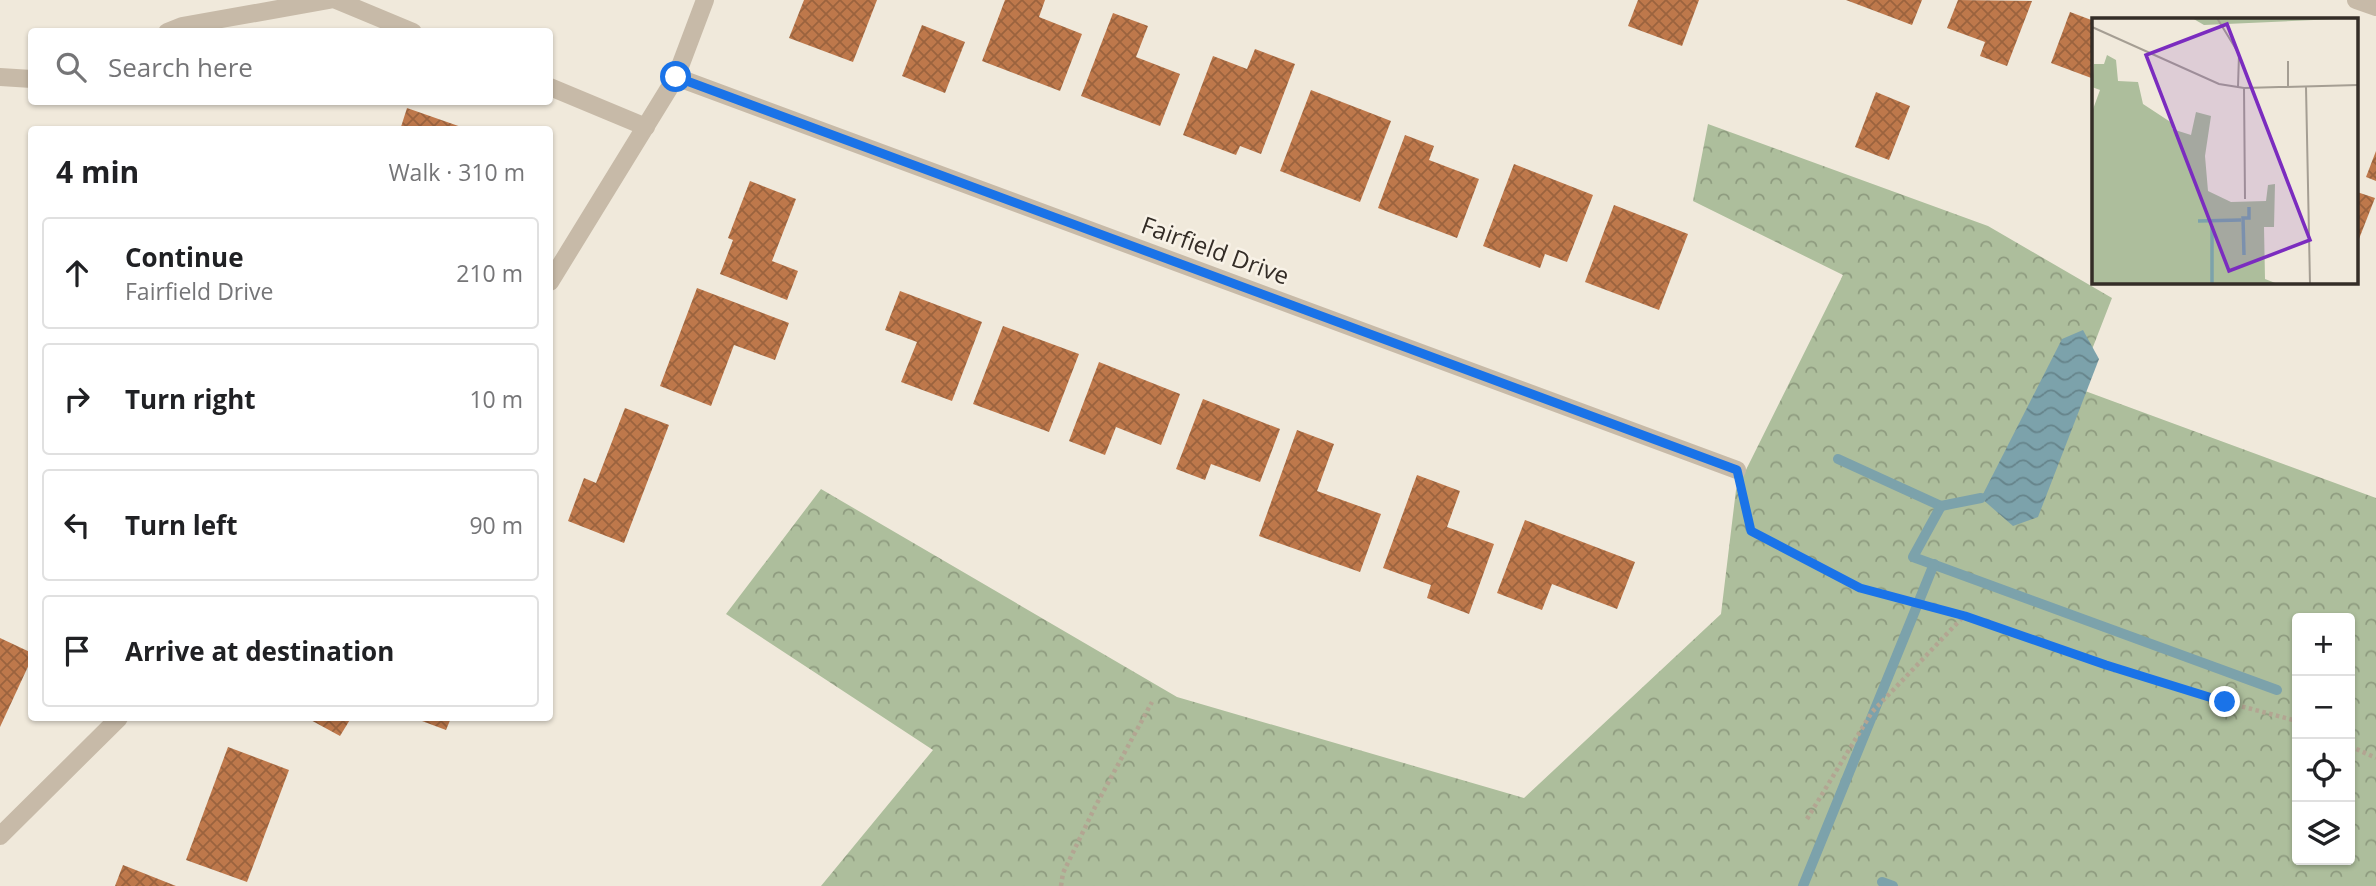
<!DOCTYPE html>
<meta charset="utf-8">
<style>
body{margin:0;font-family:"Open Sans",sans-serif;background:#f2f2f2;color:#202124}
.controls{position:absolute;right:21px;bottom:21px;display:grid;overflow:hidden;border-radius:7px;box-shadow:0 2px 5px #0004}
.controls button{width:63px;height:63px;display:grid;place-items:center;padding:0;border:0;border-bottom:2px solid #e0e0e0;background:#fff;color:#202124;font:35px sans-serif}
.stop{position:absolute;width:21px;height:21px;margin:-16px;border:5px solid #1a73e8;border-radius:50%;background:#fff}
.stop.end{background:#1a73e8;border-color:#fff;box-shadow:0 2px 7px #0008}
.list{margin:0;padding:0;list-style:none}
h2{display:flex;justify-content:space-between;align-items:center;height:91px;margin:0;padding:0 28px;font-size:30px}
h2 small{font-size:23px;font-weight:400;color:#757577}
.list li{display:grid;grid-template-columns:46px 1fr auto;gap:21px;align-items:center;box-sizing:border-box;height:112px;margin:0 14px 14px;padding:0 14px;border:2px solid #e0e0e0;border-radius:7px}
.list b{display:block;font-size:26px;white-space:nowrap}
.list p{margin:0;font-size:23px;white-space:nowrap;color:#757577}
.list em{font-size:23px;font-style:normal;color:#757577}
.icon{flex:none;width:38px;height:38px;fill:none;stroke:currentColor;stroke-width:2;stroke-linecap:round;stroke-linejoin:round}
.map{position:relative;flex:none;width:2376px;height:886px;overflow:hidden}
.search{position:absolute;background:#fff;box-shadow:0 2px 5px #0004;left:28px;top:28px;width:525px;height:77px;display:flex;align-items:center;gap:18px;box-sizing:border-box;padding:0 24px;border-radius:7px;color:#757577;font-size:26px}
.panel{position:absolute;background:#fff;box-shadow:0 2px 5px #0004;left:28px;top:126px;width:525px;height:595px;border-radius:7px}
.map>svg:first-child{display:block}
</style>
<div class="map">
<svg width="2376" height="886" viewBox="0 0 2376 886">
<defs>
<pattern id="forest-crowns" width="20" height="18" patternUnits="userSpaceOnUse" patternTransform="scale(1.75)"><rect width="20" height="18" fill="#adbe9c"/><path d="M2 6a3 3 0 1 1 6 0M12 15a3 3 0 1 1 6 0" fill="none" stroke="#8e9b7f"/></pattern>
<pattern id="water-waves" width="16" height="10" patternUnits="userSpaceOnUse" patternTransform="scale(1.75)"><rect width="16" height="10" fill="#7ca2ab"/><path d="M0 5q4-4 8 0t8 0" fill="none" stroke="#66848b"/></pattern>
<pattern id="building-cross-hatch" width="8" height="8" patternUnits="userSpaceOnUse" patternTransform="scale(1.75)"><rect width="8" height="8" fill="#be784b"/><path d="M0 0l8 8M0 8l8-8" fill="none" stroke="#9b633e"/></pattern>
</defs>
<rect width="100%" height="100%" fill="#f0e9db"/>
<path fill="url(#forest-crowns)" fill-rule="evenodd" d="M 1708,124 L 1988,226 L 2112,298 L 2077,388 L 2376,498 L 2376,886 L 821,886 L 933,750 L 726,614 L 821,489 L 1177,697 L 1524,798 L 1721,614 L 1736,490 L 1843,275 L 1693,201 ZM 2297,618 L 2350,618 L 2350,860 L 2297,860 Z"/>
<polygon fill="url(#water-waves)" points="2083,330 2099,359 2038,517 2013,526 1981,498 2062,339"/>
<g fill="none" stroke-linecap="round" stroke-linejoin="round">
<g stroke="#7ca2ab" stroke-width="10">
<polyline points="1838,459 1941,506 1913,557 2277,690"/>
<polyline points="1941,506 1981,498"/>
<polyline points="1882,882 1893,886"/>
<polyline points="1803,886 1934,564"/>
</g>
</g>
<g fill="url(#building-cross-hatch)">
<polygon points="804,0 877,0 853,62 789,38"/>
<polygon points="1005,0 1045,0 1039,17 1082,34 1060,91 982,61"/>
<polygon points="1638,0 1699,0 1682,46 1628,26"/>
<polygon points="1846,0 1922,0 1912,25"/>
<polygon points="1958,0 2032,1 2007,66 1980,56 1985,42 1947,28"/>
<polygon points="2070,12 2094,21 2094,79 2051,63"/>
<polygon points="1113,13 1148,26 1136,57 1180,74 1160,126 1081,96"/>
<polygon points="922,25 965,42 945,93 902,76"/>
<polygon points="1255,49 1295,64 1261,154 1240,146 1236,155 1183,135 1213,56 1247,69"/>
<polygon points="1311,90 1391,121 1360,202 1280,171"/>
<polygon points="1876,92 1910,106 1889,160 1855,147"/>
<polygon points="407,108 467,129 467,130 400,130"/>
<polygon points="1405,135 1434,146 1429,160 1479,179 1457,238 1378,208"/>
<polygon points="2376,151 2376,181 2366,177"/>
<polygon points="1514,164 1593,195 1567,262 1545,254 1540,268 1483,246"/>
<polygon points="750,181 796,199 772,261 798,271 787,300 720,274 733,240 728,238"/>
<polygon points="2357,192 2375,198 2357,244"/>
<polygon points="1614,205 1688,234 1659,310 1585,282"/>
<polygon points="697,288 789,323 775,360 734,345 711,406 660,386"/>
<polygon points="900,291 982,322 952,401 901,382 917,342 885,330"/>
<polygon points="1003,326 1079,354 1049,432 973,404"/>
<polygon points="1099,362 1180,394 1161,445 1116,427 1105,455 1069,441"/>
<polygon points="1203,399 1280,429 1260,482 1211,464 1205,480 1176,469"/>
<polygon points="625,408 669,425 624,543 568,521 584,478 596,483"/>
<polygon points="1297,430 1334,444 1317,491 1381,514 1360,572 1259,536"/>
<polygon points="1417,475 1460,491 1447,527 1494,544 1469,614 1427,598 1431,585 1383,568"/>
<polygon points="1525,520 1635,562 1617,609 1552,584 1542,610 1497,593"/>
<polygon points="0,638 32,653 32,658 0,727"/>
<polygon points="307,718 351,718 340,736"/>
<polygon points="414,718 451,718 446,730"/>
<polygon points="228,747 289,770 247,882 186,860"/>
<polygon points="123,865 176,886 115,886"/>
</g>
<g fill="none" stroke-linecap="round" stroke-linejoin="round">
<g stroke="#b3a592" stroke-width="4.5" stroke-dasharray="3.5 3.5" stroke-linecap="butt">
<polyline points="1743,495 1751,531 1860,588 1965,616 2107,665 2225,702 2297,721"/>
<polyline points="2350,746 2376,758"/>
<polyline points="1807,819 1872,712 1964,616"/>
<polyline points="1061,886 1063,873 1095,807 1152,702"/>
</g>
<g stroke="#c7baa8" stroke-width="18">
<polyline points="336,0 413,32"/>
<polyline points="167,32 182,26 329,0"/>
<polyline points="0,77 32,79"/>
<polyline points="550,87 646,127"/>
</g>
<g stroke="#c7baa8" stroke-width="18">
<polyline points="2356,0 2376,7"/>
<polyline points="676,77 1737,470"/>
<polyline points="550,282 676,77 705,0"/>
<polyline points="0,836 119,718"/>
</g>
</g>
<g fill="none" stroke-linecap="round" stroke-linejoin="round">
<polyline stroke="#1a73e8" stroke-width="9" points="676,77 1737,470 1751,531 1860,588 1965,616 2106,665 2225,702"/>
</g>
<g text-anchor="middle" stroke-width="5" stroke-linejoin="round" paint-order="stroke">
<g font-size="24" fill="#342d27" stroke="#f8f2e7">
<text transform="translate(1215 251) rotate(20)" y="8">Fairfield Drive</text>
</g>
</g>
<g transform="translate(2092 18)">
<rect width="266" height="266" fill="#f0e9db"/>
<path d="M 100,0 L 266,0 L 112,7 ZM 15,37 L 24,42 L 26,63 L 46,64 L 51,86 L 80,105 L 80,111 L 99,117 L 104,94 L 119,98 L 113,138 L 116,173 L 139,184 L 174,183 L 176,167 L 183,166 L 182,209 L 172,209 L 173,261 L 186,266 L 0,266 L 0,94 L 8,72 L 0,69 L 2,46 L 12,46 Z" fill="#adbe9c"/>
<path fill="none" stroke="#7ca2ab" stroke-width="3.5" d="M 106,203 L 149,202M 120,208 L 120,266M 152,237 L 151,200 L 157,200 L 157,189"/>
<path fill="none" stroke="#a59e93" stroke-width="2" d="M 125,0 L 147,36 L 146,69M 0,9 L 127,66 L 152,70 L 266,67M 196,43 L 196,70M 214,69 L 218,266M 152,70 L 153,181"/>
<path fill="#7b2cbf" fill-opacity="0.15" stroke="#7b2cbf" stroke-width="3.5" d="M 135,6 L 218,222 L 137,253 L 54,37 Z"/>
<rect width="266" height="266" fill="none" stroke="#342d27" stroke-width="3.5"/>
</g>
</svg>
<div class="controls">
<button>+</button>
<button>−</button>
<button><svg class="icon" aria-label="locate" viewBox="0 0 24 24"><circle cx="12" cy="12" r="6"/><path d="M12 2v4M12 18v4M2 12h4M18 12h4"/></svg></button>
<button><svg class="icon" aria-label="layers" viewBox="0 0 24 24"><path d="M12 4l9 5-9 5-9-5zM3 14l9 5 9-5"/></svg></button>
</div>
<div class="stop" style="left:676px;top:77px"></div>
<div class="stop end" style="left:2225px;top:702px"></div>
<div class="search"><svg class="icon" aria-label="search" viewBox="0 0 24 24"><circle cx="10" cy="10" r="6"/><path d="M15 15l6 6"/></svg>Search here</div>
<section class="panel">
<h2>4 min<small>Walk · 310 m</small></h2>
<ul class="list">
<li><svg class="icon" aria-label="ahead" viewBox="0 0 24 24"><path d="M12 20V5M6 11l6-6 6 6"/></svg><div><b>Continue</b><p>Fairfield Drive</p></div><em>210 m</em></li>
<li><svg class="icon" aria-label="right" viewBox="0 0 24 24"><path d="M7 20v-9h11M14 6l5 5-5 5"/></svg><div><b>Turn right</b></div><em>10 m</em></li>
<li><svg class="icon" aria-label="left" viewBox="0 0 24 24"><path d="M17 20v-9H6M10 6l-5 5 5 5"/></svg><div><b>Turn left</b></div><em>90 m</em></li>
<li><svg class="icon" aria-label="arrive" viewBox="0 0 24 24"><path d="M6 21V4h12l-3 4 3 4H6"/></svg><div><b>Arrive at destination</b></div></li>
</ul>
</section>
</div>
